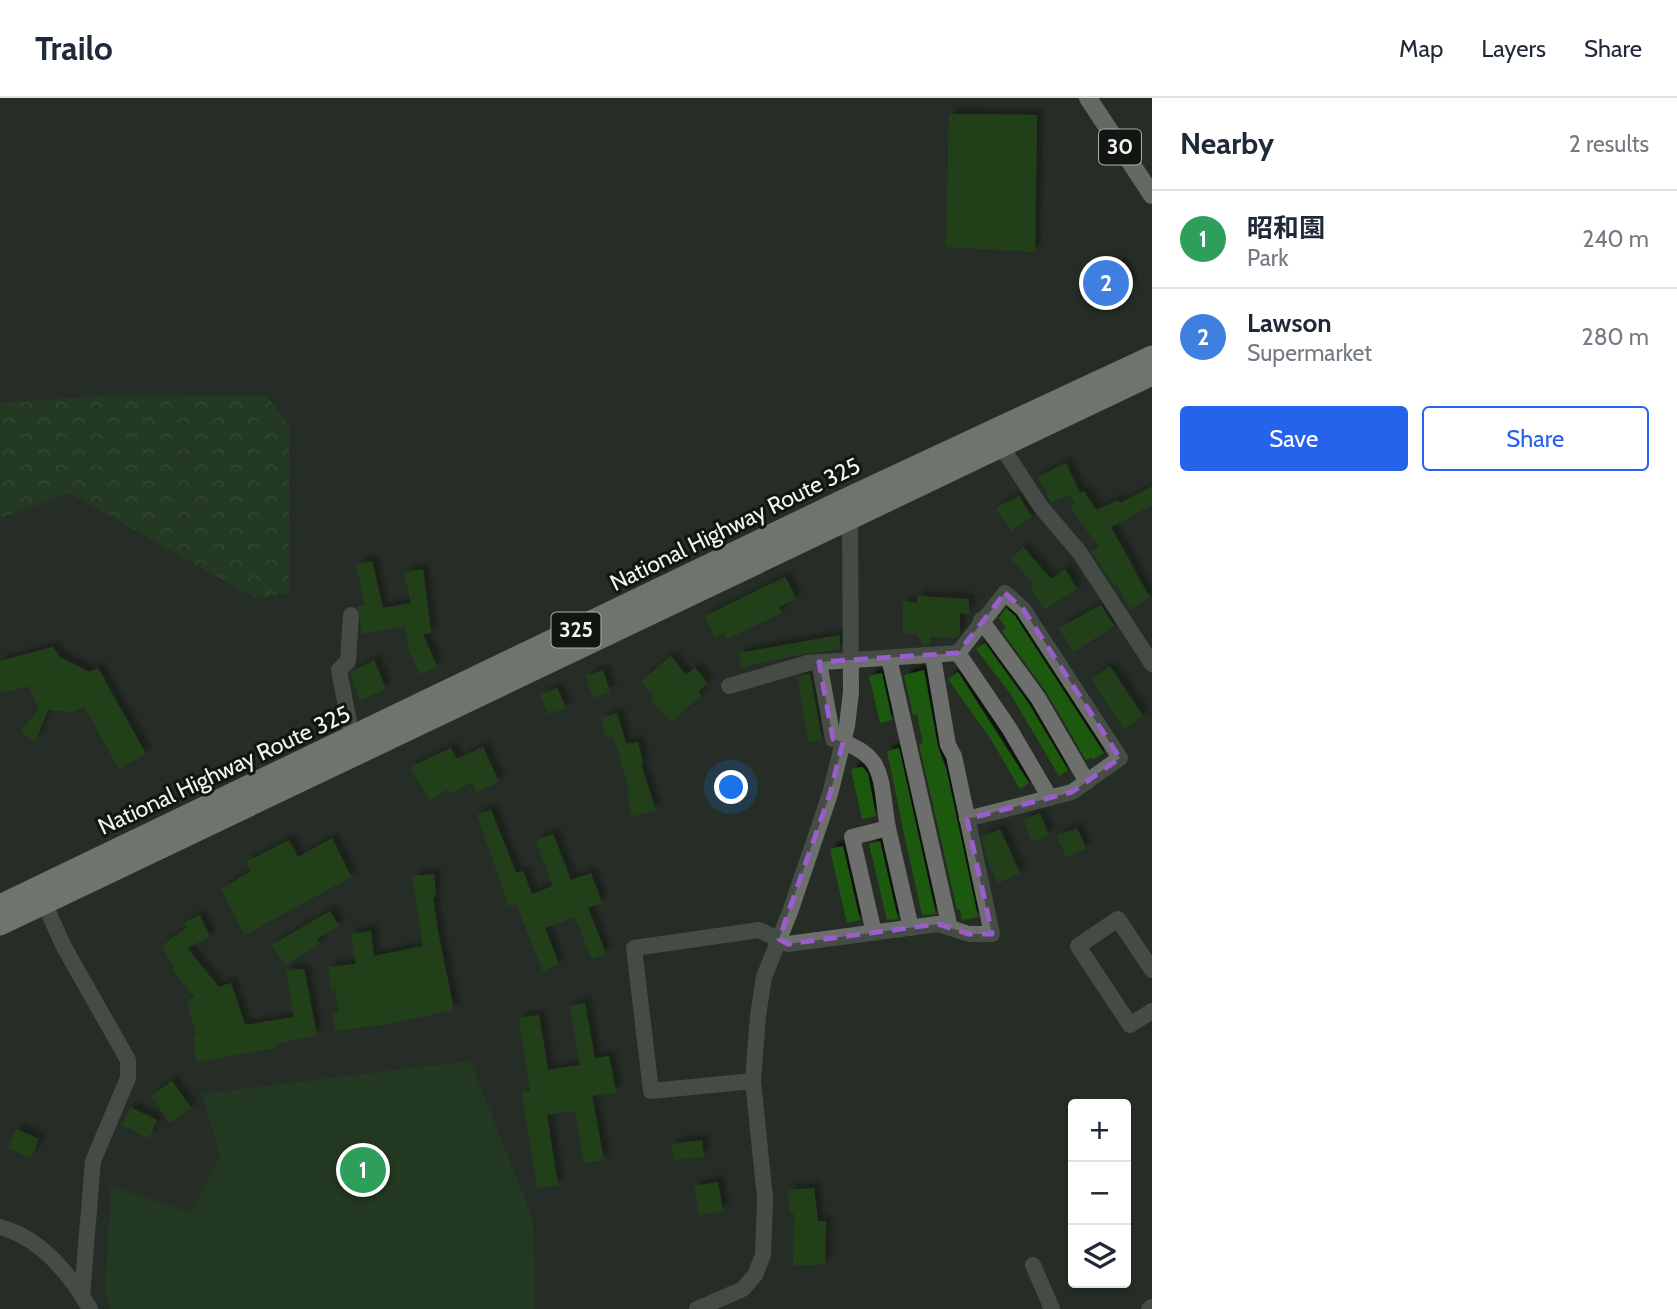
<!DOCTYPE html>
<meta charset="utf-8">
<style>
body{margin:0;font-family:Cabin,"Noto Sans JP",sans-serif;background:#f6f6f7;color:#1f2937}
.controls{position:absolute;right:21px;bottom:21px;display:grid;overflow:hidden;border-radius:7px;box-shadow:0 2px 5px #0004}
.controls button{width:63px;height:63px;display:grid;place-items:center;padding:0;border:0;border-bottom:2px solid #e0e1e3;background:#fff;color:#1f2937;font:35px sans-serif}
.you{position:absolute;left:732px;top:690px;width:24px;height:24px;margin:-18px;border:5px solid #fff;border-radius:50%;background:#1a73e8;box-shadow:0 0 0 10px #1a73e833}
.badge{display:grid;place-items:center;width:46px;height:46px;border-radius:50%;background:#2563eb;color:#fff;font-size:23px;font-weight:700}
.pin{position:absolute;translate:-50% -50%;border:4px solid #fff;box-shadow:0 2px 7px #0006}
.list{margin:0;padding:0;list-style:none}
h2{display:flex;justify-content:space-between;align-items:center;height:91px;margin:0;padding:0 28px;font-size:30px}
h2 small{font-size:23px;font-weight:400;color:#747a83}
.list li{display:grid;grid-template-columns:46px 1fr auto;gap:21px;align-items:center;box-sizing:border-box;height:98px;padding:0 28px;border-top:2px solid #e0e1e3}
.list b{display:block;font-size:26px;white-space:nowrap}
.list p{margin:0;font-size:23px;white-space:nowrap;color:#747a83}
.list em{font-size:23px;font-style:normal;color:#747a83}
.actions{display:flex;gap:14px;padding:21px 28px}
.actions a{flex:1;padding:16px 0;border:2px solid #2563eb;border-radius:7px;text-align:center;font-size:24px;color:#2563eb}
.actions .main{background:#2563eb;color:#fff}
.icon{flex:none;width:38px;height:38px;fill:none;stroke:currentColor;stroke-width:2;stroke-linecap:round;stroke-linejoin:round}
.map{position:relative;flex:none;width:1152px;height:1211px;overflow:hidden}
header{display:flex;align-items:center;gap:42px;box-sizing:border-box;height:98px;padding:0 35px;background:#fff;border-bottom:2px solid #e0e1e3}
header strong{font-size:33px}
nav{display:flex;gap:38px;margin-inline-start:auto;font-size:24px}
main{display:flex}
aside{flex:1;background:#fff}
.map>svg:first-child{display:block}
</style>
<header>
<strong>Trailo</strong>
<nav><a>Map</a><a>Layers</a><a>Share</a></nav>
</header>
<main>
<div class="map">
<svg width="1152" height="1211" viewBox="0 0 1152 1211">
<defs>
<pattern id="forest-crowns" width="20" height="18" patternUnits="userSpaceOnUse" patternTransform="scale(1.75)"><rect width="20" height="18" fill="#22471b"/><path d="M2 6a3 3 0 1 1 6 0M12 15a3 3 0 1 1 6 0" fill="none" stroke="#43623c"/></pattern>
<filter id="shadow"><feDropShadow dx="6" dy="-6" stdDeviation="2" flood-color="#0009"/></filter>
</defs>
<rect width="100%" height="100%" fill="#272d26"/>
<polygon fill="#22471b" points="470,963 533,1121 535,1211 111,1211 105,1195 111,1088 191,1115 220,1057 202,996"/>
<polygon fill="url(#forest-crowns)" points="115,297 267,298 289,327 289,495 255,500 69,395 0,420 0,305"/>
<g fill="#1e590f" filter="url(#shadow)">
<polygon points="949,16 1037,17 1035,154 946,149"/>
<polygon points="1120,164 1133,188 1092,209 1081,183"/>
<polygon points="1066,365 1080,395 1084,393 1096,412 1118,402 1120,405 1152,388 1152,407 1111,429 1150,500 1130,511 1117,487 1114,488 1091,453 1099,449 1070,409 1075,405 1069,397 1051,404 1038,379"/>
<polygon points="1019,398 1032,419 1011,433 996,410"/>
<polygon points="1023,449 1051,481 1065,471 1077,491 1044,512 1030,489 1034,487 1011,460"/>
<polygon points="372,463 383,510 411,505 404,475 423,471 431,535 423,536 437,569 420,576 409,553 405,528 362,536 358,509 365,507 356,466"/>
<polygon points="785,479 796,501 779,509 782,515 727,541 725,535 715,539 705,518"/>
<polygon points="917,498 969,501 969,516 960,515 960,536 957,540 931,539 931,546 923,547 917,536 903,536 903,503 917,505"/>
<polygon points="1101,507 1114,528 1074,554 1059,530"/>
<polygon points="1006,510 1015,518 1104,655 1092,662 1091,659 1086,662 1047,595 1002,533 1006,530 999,520"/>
<polygon points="840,537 840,552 807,555 741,569 739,555"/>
<polygon points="985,545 1029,606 1068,672 1059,678 1010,595 976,551"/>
<polygon points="53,549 60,559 90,574 98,570 146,656 119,671 84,608 72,614 48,612 35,644 21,633 39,611 29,588 0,595 0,563"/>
<polygon points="671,558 686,577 695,569 708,586 699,593 701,598 671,624 651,601 654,598 641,583"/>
<polygon points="374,562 386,591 360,602 350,575"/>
<polygon points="1110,568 1143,618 1124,631 1091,581"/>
<polygon points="603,572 610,594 593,600 586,578"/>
<polygon points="924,572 938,649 946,670 978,819 962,822 960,811 957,812 919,646 923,645 917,616 913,617 904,577"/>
<polygon points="958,574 1029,685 1020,691 992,643 948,581"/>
<polygon points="810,575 822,642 808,644 797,579"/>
<polygon points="882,575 892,622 880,625 869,578"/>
<polygon points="557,590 566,610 548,616 540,597"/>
<polygon points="617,615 626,646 638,644 643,666 641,666 656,713 632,718 627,696 630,695 621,663 613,638 606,640 601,620"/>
<polygon points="483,649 499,684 477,694 472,684 451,696 449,691 430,702 410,669 451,650 457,661"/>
<polygon points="899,650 936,816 922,817 905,740 887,653"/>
<polygon points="863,669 868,676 876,718 862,721 851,671"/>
<polygon points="491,712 516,775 523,773 532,796 553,788 536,743 553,736 571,782 591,775 602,805 588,810 606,856 592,861 575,819 545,830 559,866 543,873 516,805 509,808 477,717"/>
<polygon points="1040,715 1049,737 1032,744 1023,722"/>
<polygon points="1077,730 1086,751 1066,759 1057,738"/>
<polygon points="1000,731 1020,775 998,785 986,759 982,739"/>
<polygon points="332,740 351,779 245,837 221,791 251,773 246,764 289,742 298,759"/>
<polygon points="880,743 898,821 887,822 869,746"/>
<polygon points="843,748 860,822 847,825 830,751"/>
<polygon points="434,776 436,799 433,799 438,834 454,912 387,926 335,933 333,915 339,914 335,891 331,892 328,869 356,866 351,836 371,833 374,858 423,848 412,778"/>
<polygon points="330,813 339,828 317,841 320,846 285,867 272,847"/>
<polygon points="200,817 210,839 187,850 219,889 231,885 245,927 294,919 286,873 304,871 317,937 275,946 276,950 197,964 193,939 196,938 187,902 195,900 172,871 174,869 162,848 187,829 184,825"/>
<polygon points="585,905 595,960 609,958 616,994 592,998 604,1062 584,1065 575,1013 547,1017 558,1087 537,1090 522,994 530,993 519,920 539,917 548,972 580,967 570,908"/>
<polygon points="172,983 191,1010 170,1025 151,998"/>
<polygon points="130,1009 157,1022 149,1040 122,1027"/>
<polygon points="16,1031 39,1041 31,1060 8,1050"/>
<polygon points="702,1042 704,1059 674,1062 672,1046"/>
<polygon points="718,1084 723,1113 699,1117 694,1088"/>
<polygon points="814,1090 818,1123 826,1123 825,1166 793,1168 794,1115 790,1115 788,1092"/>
</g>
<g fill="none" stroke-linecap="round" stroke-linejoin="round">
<g stroke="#6c6f6b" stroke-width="16">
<polyline points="997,342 1041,409 1080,455 1152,566"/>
<polyline points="351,517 348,563 339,572 352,640"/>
<polyline points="981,522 1038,600 1087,684"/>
<polyline points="958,555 1009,630 1050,700"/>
<polyline points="889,560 950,830"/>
<path d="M 819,564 L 833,641 C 888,656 879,681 888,730 L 852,739 L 874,835"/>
<polyline points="729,588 808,565 958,555 1005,495 1023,511 1120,660 1072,694 967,721"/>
<polyline points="888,730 911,830"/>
<polyline points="41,798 64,849 128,962 128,980 93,1063 82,1197"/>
<polyline points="1152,872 1118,821 1078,848 1130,927 1152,913"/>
<polyline points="753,983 651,993 634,850 759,832 788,846 938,826 969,836 992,836 954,658 948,647 933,559"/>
<path d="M 0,1129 C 40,1140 70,1176 90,1211"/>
<polyline points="1033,1167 1052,1211"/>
<polyline points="697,1211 743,1191 755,1177 763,1157 765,1100 753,983 758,918 764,879 790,814 830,696 847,628 851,594 850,421 847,412"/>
<polyline points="1149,1211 1152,1209"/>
</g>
<polyline stroke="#acb3aa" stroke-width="18" points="1088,0 1152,97"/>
<g stroke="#c5cdc4" stroke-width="21">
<polyline points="0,807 843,402 1152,258"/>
<polyline points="0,827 1152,277"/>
</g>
</g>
<path d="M0 0H1152V1211H0ZM 1005,495 L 1023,511 L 1120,660 L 1072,694 L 967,721 L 992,836 L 969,836 L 938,826 L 788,846 L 779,841 L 830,696 L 843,644 L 833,641 L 819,564 L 958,555 Z" fill="#272d26" fill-opacity=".55" fill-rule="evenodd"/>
<path fill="none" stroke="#985ecb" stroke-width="5" stroke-dasharray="14 9" stroke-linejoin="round" d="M 1005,495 L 1023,511 L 1120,660 L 1072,694 L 967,721 L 992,836 L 969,836 L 938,826 L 788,846 L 779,841 L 830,696 L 843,644 L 833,641 L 819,564 L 958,555 Z"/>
<g text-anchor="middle" stroke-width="6" stroke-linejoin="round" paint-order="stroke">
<g fill="#121511" stroke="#aeb2ad" stroke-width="2">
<rect x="1099" y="31.5" width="42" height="35" rx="5"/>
<rect x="551.5" y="514.5" width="49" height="35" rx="5"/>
</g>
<g font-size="21" font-weight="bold" fill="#f1f5f0">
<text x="1120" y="56">30</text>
<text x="576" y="539">325</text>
</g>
<g font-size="23" fill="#f1f5f0" stroke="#121511">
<text transform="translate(735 426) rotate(-26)" y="8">National Highway Route 325</text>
<text transform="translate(224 672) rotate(-25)" y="8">National Highway Route 325</text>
</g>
</g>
</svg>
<div class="controls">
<button>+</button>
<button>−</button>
<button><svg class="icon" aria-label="layers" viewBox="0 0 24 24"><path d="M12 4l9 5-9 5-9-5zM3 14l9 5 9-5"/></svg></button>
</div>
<div class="you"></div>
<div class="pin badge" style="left:363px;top:1072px;background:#2e9e5b">1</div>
<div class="pin badge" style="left:1106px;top:185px;background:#3f7fe0">2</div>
</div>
<aside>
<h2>Nearby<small>2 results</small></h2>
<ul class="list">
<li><span class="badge" style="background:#2e9e5b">1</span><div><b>昭和園</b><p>Park</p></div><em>240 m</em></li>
<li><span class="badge" style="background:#3f7fe0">2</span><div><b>Lawson</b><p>Supermarket</p></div><em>280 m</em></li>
</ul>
<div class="actions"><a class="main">Save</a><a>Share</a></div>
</aside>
</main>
